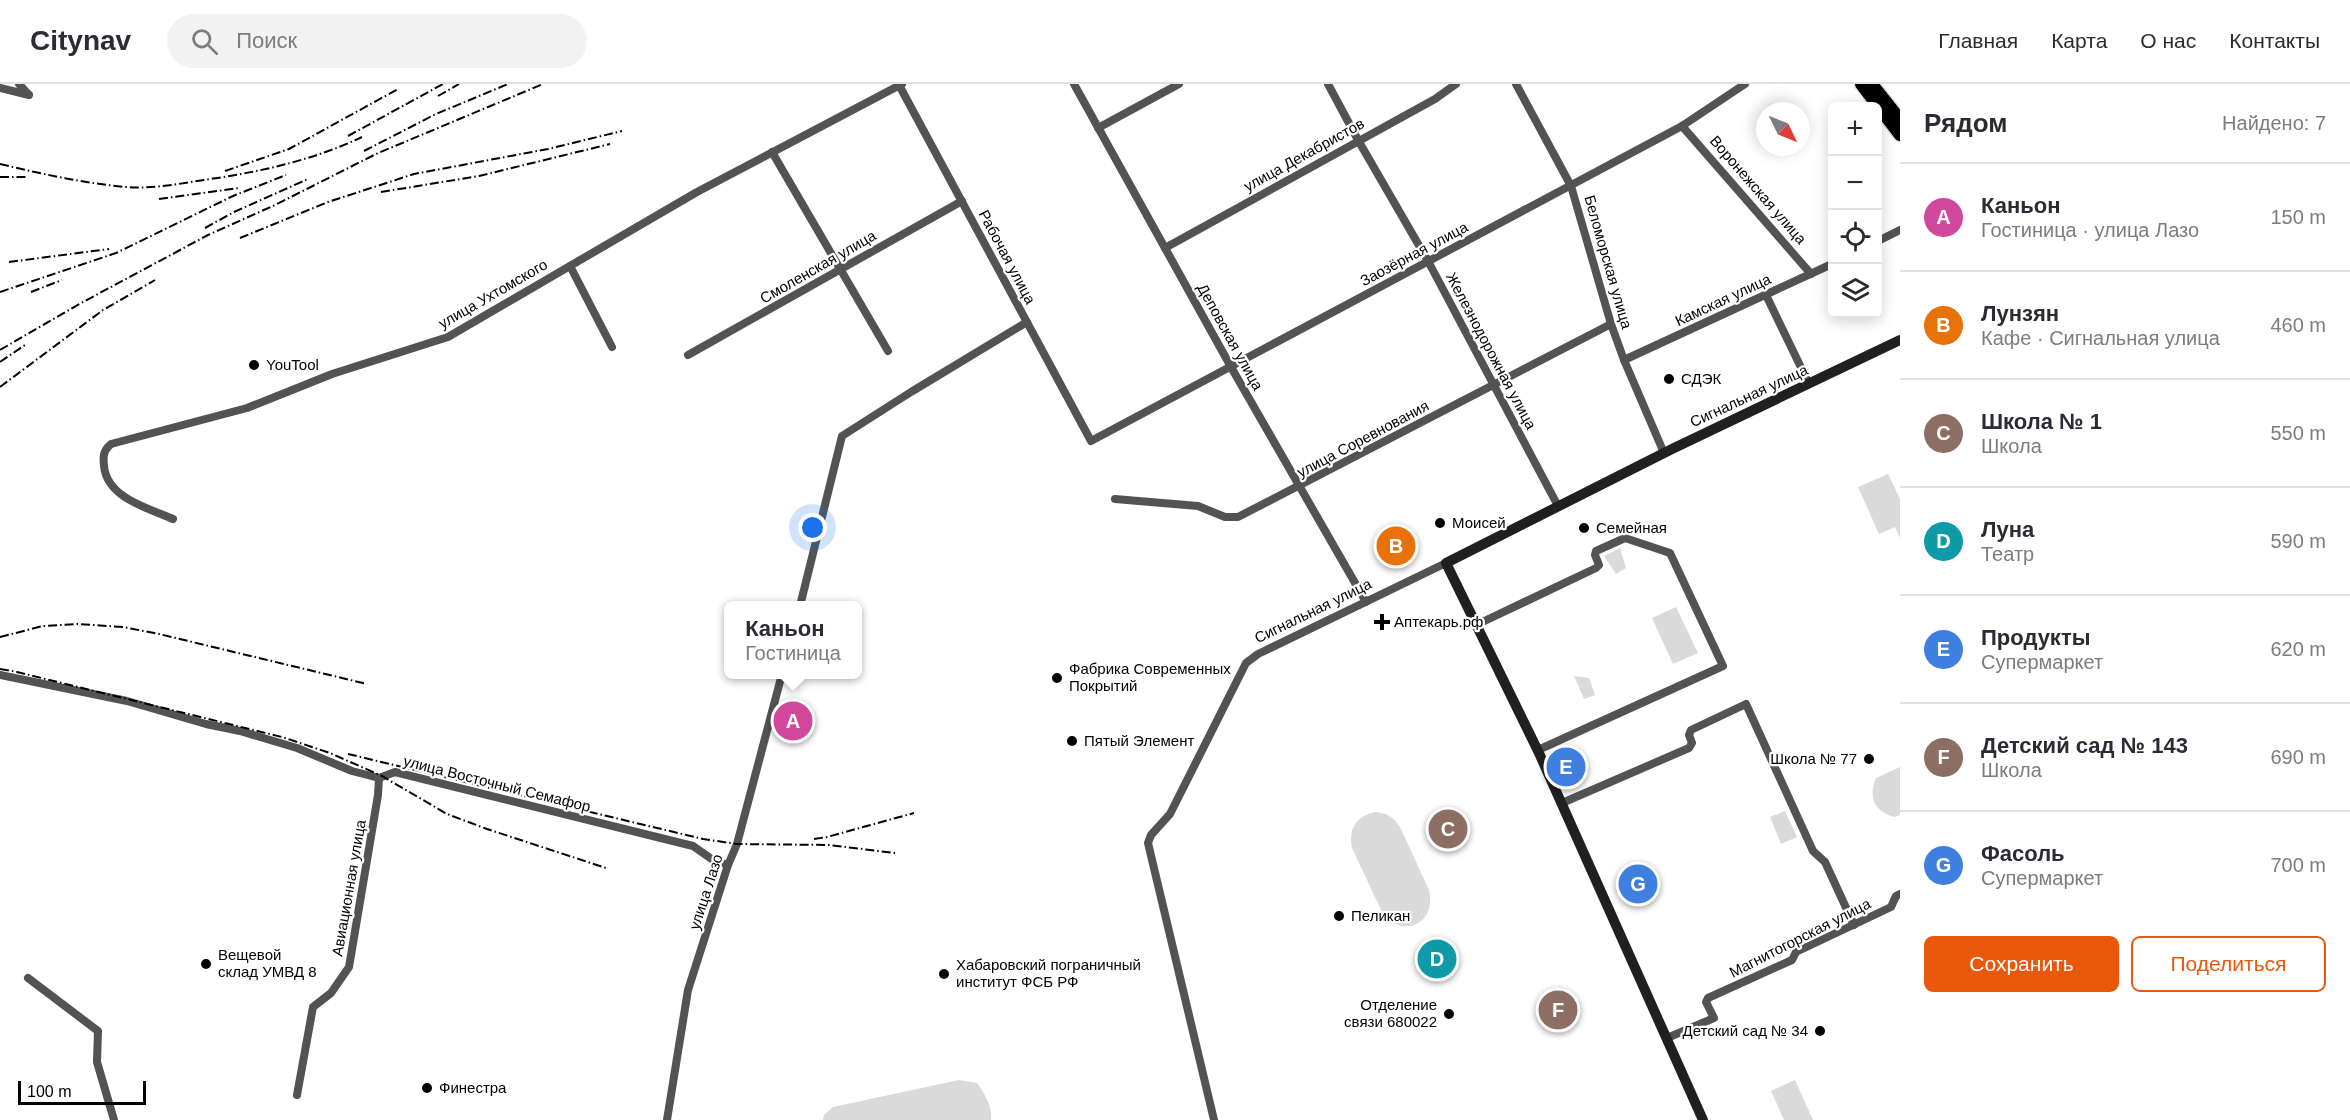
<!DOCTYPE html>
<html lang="ru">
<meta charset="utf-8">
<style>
body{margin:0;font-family:Helvetica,sans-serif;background:#f2f2f3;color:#2b2b33}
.controls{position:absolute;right:18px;top:18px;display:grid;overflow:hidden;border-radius:9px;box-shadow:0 3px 15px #0003}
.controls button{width:54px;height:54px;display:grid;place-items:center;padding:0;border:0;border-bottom:2px solid #e1e1e2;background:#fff;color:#2b2b33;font:30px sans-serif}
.compass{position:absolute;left:1756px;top:18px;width:54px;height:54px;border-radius:50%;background:#fff;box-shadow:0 3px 15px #0003;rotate:133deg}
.scale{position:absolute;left:18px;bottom:15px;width:128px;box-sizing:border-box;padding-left:6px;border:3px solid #000;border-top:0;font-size:16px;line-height:21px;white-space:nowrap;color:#000;-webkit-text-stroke:4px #fff;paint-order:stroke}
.you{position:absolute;left:813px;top:444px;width:21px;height:21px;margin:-15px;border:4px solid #fff;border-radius:50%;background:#1a73e8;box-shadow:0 0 0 9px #1a73e833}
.badge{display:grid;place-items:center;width:39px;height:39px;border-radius:50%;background:#ea580c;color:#fff;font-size:20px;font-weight:700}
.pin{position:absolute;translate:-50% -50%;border:3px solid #fff;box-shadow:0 2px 6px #0006}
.popup{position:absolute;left:724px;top:517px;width:138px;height:78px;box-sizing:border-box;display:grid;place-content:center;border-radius:9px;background:#fff;filter:drop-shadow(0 2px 4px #0005);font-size:20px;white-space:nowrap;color:#7c7c81}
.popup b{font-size:22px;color:#2b2b33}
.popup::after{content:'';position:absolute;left:50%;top:100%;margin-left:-12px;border:12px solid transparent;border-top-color:#fff}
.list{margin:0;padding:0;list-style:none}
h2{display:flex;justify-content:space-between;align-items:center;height:78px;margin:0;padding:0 24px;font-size:26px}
h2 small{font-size:20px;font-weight:400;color:#7c7c81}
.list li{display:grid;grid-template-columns:39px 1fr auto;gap:18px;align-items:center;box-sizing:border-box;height:108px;padding:0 24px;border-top:2px solid #e1e1e2}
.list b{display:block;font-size:22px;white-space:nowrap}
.list p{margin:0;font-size:20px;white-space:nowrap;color:#7c7c81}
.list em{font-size:20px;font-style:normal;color:#7c7c81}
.actions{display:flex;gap:12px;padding:18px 24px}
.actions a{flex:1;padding:14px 0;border:2px solid #ea580c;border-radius:9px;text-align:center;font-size:21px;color:#ea580c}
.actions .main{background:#ea580c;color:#fff}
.icon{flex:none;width:33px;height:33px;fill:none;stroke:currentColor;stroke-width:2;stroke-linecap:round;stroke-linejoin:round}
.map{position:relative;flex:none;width:1900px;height:1036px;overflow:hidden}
header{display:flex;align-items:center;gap:36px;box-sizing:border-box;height:84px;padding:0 30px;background:#fff;border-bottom:2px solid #e1e1e2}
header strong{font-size:28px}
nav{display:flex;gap:33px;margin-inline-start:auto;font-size:21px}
.search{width:420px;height:54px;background:#f2f2f3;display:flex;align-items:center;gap:15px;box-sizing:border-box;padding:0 21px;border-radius:33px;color:#7c7c81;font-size:22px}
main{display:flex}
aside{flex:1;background:#fff}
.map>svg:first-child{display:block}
</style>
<header>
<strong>Citynav</strong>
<div class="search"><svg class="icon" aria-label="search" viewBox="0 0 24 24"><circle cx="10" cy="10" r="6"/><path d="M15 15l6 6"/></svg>Поиск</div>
<nav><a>Главная</a><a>Карта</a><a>О нас</a><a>Контакты</a></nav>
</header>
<main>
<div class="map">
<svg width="1900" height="1036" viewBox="0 0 1900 1036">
<rect width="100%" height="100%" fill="#fff"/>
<g fill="#dadada">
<polygon points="1888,390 1900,415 1900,454 1895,443 1879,450 1858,403"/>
<polygon points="1620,464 1626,484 1616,490 1604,472"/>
<polygon points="1676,523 1698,569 1673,580 1652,534"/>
<polygon points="1574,592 1589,594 1595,611 1584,615"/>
<path d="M 1900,683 L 1900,731 L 1894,733 C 1874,727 1868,713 1876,694 Z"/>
<polygon points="1785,727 1797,753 1781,760 1770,733"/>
<path d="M 1375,728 C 1387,729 1393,733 1400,743 L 1429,806 C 1437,840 1402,856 1382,828 L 1352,764 C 1348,745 1356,732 1375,728 Z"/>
<path d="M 959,996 L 977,999 C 984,1009 993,1023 991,1036 L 823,1036 L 824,1031 L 833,1023 Z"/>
<polygon points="1795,996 1813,1036 1784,1036 1771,1007"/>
</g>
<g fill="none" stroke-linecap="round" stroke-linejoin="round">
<defs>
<g id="primary">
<polyline points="1861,0 1900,51"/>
<polyline points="1872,0 1900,35"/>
</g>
</defs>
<use href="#primary" stroke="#dbdbdb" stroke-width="15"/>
<g stroke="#535353" stroke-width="8">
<polyline points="19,0 28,10"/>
<polyline points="1074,0 1231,283 1366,518"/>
<polyline points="1328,0 1358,56 1428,177 1558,422"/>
<polyline points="1516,0 1571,102 1611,240 1624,276 1664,369"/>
<polyline points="899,1 1091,357 1682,42 1745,0"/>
<polyline points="0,4 29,11"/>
<polyline points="1682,42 1811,190"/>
<polyline points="1098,44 1179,0"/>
<polyline points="772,68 888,267"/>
<polyline points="1878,157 1900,146"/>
<polyline points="1165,164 1435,15 1456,0"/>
<polyline points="570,182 612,263"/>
<polyline points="1766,211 1809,300"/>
<polyline points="688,271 962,117"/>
<polyline points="1624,276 1832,180"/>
<polyline points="1115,415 1198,422 1225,433 1238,433 1611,240"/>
<path d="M 173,435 C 148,424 107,414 104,382 C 103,372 103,367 111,360 L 247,324 L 332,290 L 448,253 L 697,108 L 902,0"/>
<polyline points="800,522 842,352 911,308 1027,238"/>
<polyline points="1476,541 1596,484 1599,481 1595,471 1596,467 1625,454 1670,469 1723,582 1538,666"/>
<polyline points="0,591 127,617 206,640 240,647 297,664 352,687 379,694 395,688 693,762 713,776 728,781"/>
<polyline points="1562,719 1689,664 1692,659 1689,651 1691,646 1746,620 1813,767 1825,778 1854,841"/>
<polyline points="28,894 98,947 97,978 114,1036"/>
<polyline points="1667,954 1714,934 1706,918 1708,914 1792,876 1796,868 1891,823 1896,812 1900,810"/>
<polyline points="297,1011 313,923 331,909 349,883 378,711 379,694"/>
<polyline points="667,1036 688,906 728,781 737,760 782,590"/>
<polyline points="1214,1036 1148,759 1151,751 1170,730 1246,579 1258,570 1446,479"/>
</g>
<polyline stroke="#202020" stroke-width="10" points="1703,1036 1539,669 1446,479 1672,365 1900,256"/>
<use href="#primary" stroke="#000" stroke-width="12"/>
<g stroke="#000" stroke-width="2" stroke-dasharray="9 3 1.5 3" stroke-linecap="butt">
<polyline points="438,12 459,0"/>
<polyline points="348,52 443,0"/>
<polyline points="364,67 436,30 508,0"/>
<path d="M 0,80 C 42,90 83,99 126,103 C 152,105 178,100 204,96 C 259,88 311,77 362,53"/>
<polyline points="225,87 289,65 398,5"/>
<polyline points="0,93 27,93"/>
<polyline points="381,108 479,92 610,60"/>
<polyline points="159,115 239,104"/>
<polyline points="205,144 234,128 308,95"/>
<polyline points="240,154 328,118 414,90 548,65 622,47"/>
<polyline points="9,178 109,165"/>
<polyline points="0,208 116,169 233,112 286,91"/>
<polyline points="31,208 62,196"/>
<polyline points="0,266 83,218 208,151 275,121 376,70 543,0"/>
<polyline points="0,278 25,261"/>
<polyline points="0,303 103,226 155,196"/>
<polyline points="0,553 43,542 78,540 123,543 159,550 367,600"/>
<polyline points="0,585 17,588 282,653 330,669 382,692 447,730 487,745 606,784"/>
<polyline points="348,670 703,755 737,760 829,761 895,769"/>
<polyline points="814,755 827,753 914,729"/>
</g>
</g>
<g fill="#000" stroke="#fff" stroke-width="2">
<circle cx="254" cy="281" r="6"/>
<circle cx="1669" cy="295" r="6"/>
<circle cx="1440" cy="439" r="6"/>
<circle cx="1584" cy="444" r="6"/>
<path d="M1379 529h6v6h6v6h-6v6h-6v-6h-6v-6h6z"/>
<circle cx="1057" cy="594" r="6"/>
<circle cx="1072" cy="657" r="6"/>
<circle cx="1869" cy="675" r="6"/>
<circle cx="1339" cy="832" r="6"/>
<circle cx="206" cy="880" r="6"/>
<circle cx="944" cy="890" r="6"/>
<circle cx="1449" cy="930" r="6"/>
<circle cx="1820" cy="947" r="6"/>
<circle cx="427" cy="1004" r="6"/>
</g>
<g text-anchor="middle" stroke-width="4.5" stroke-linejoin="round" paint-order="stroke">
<g font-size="15" fill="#000" stroke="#fff">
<text transform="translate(1304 71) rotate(-29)" y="5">улица Декабристов</text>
<text transform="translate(1758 106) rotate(49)" y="5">Воронежская улица</text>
<text transform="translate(1414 170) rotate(-28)" y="5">Заозёрная улица</text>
<text transform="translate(1007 173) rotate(62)" y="5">Рабочая улица</text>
<text transform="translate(1608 178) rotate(74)" y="5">Беломорская улица</text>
<text transform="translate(818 183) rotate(-30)" y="5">Смоленская улица</text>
<text transform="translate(493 210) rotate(-30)" y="5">улица Ухтомского</text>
<text transform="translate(1723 216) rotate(-25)" y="5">Камская улица</text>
<text transform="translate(1230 253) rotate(61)" y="5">Деповская улица</text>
<text transform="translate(1491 267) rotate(62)" y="5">Железнодорожная улица</text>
<text transform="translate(1749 312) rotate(-25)" y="5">Сигнальная улица</text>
<text transform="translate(1363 355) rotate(-28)" y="5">улица Соревнования</text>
<text transform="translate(1313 527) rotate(-26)" y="5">Сигнальная улица</text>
<text transform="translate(497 700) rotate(14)" y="5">улица Восточный Семафор</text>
<text transform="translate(349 804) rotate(-80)" y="5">Авиационная улица</text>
<text transform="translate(706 808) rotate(-72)" y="5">улица Лазо</text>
<text transform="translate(1800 854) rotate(-27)" y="5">Магнитогорская улица</text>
</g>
<g font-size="15" fill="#000" stroke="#fff" text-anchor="start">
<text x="266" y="286">YouTool</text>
<text x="1681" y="300">СДЭК</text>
<text x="1452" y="444">Моисей</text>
<text x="1596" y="449">Семейная</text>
<text x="1394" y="543">Аптекарь.рф</text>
<text x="1069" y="590">Фабрика Современных<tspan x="1069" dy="17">Покрытий</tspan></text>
<text x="1084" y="662">Пятый Элемент</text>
<text x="1857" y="680" text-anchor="end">Школа № 77</text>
<text x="1351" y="837">Пеликан</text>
<text x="218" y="876">Вещевой<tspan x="218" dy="17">склад УМВД 8</tspan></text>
<text x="956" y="886">Хабаровский пограничный<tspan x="956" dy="17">институт ФСБ РФ</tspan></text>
<text x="1437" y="926" text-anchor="end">Отделение<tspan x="1437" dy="17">связи 680022</tspan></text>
<text x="1808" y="952" text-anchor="end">Детский сад № 34</text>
<text x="439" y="1009">Финестра</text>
</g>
</g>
</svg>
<div class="controls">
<button>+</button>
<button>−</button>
<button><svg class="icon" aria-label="locate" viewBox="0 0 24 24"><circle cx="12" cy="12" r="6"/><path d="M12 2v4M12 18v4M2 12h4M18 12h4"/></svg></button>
<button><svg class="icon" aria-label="layers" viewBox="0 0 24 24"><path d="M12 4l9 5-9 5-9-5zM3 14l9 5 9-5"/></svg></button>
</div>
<svg class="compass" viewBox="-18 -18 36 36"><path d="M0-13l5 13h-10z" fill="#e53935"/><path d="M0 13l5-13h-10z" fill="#7c7c81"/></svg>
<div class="scale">100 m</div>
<div class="you"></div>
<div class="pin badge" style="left:793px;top:637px;background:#d1479c">A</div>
<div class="popup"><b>Каньон</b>Гостиница</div>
<div class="pin badge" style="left:1396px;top:462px;background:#e8710a">B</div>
<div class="pin badge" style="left:1448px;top:745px;background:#8d6e63">C</div>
<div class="pin badge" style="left:1437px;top:875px;background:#0f9aa8">D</div>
<div class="pin badge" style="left:1566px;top:683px;background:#3f7fe0">E</div>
<div class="pin badge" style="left:1558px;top:926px;background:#8d6e63">F</div>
<div class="pin badge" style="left:1638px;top:800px;background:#3f7fe0">G</div>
</div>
<aside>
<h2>Рядом<small>Найдено: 7</small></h2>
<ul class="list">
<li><span class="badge" style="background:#d1479c">A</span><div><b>Каньон</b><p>Гостиница · улица Лазо</p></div><em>150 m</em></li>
<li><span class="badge" style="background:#e8710a">B</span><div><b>Лунзян</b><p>Кафе · Сигнальная улица</p></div><em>460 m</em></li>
<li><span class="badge" style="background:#8d6e63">C</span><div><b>Школа № 1</b><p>Школа</p></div><em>550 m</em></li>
<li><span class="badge" style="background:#0f9aa8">D</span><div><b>Луна</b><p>Театр</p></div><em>590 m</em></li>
<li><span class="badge" style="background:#3f7fe0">E</span><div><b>Продукты</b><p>Супермаркет</p></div><em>620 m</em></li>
<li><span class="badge" style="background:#8d6e63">F</span><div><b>Детский сад № 143</b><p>Школа</p></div><em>690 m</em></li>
<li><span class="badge" style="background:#3f7fe0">G</span><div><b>Фасоль</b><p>Супермаркет</p></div><em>700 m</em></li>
</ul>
<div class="actions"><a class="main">Сохранить</a><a>Поделиться</a></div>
</aside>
</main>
